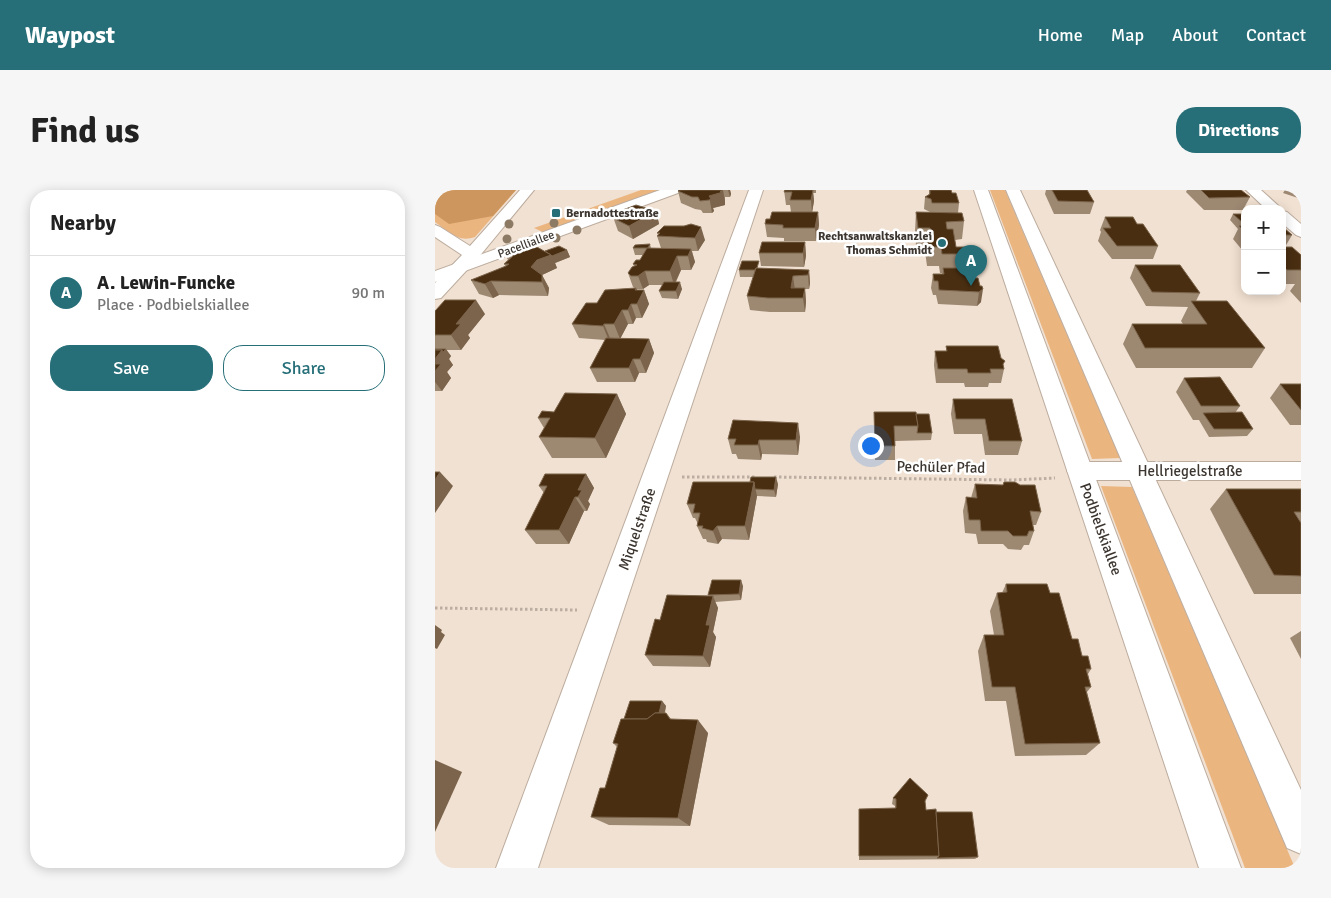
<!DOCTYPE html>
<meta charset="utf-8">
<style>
body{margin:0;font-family:Signika,sans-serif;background:#f6f6f6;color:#222}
.controls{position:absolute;right:15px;top:15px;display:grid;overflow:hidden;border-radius:10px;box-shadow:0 2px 12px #0003}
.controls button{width:45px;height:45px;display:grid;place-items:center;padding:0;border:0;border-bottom:1px solid #e0e0e0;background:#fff;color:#222;font:25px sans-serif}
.you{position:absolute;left:435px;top:255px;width:18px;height:18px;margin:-12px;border:4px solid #fff;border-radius:50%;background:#1a73e8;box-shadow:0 0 0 8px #1a73e833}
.badge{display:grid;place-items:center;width:32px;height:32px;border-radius:50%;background:#266f79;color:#fff;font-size:16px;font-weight:700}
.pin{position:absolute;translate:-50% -41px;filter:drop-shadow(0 1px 2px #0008)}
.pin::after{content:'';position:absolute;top:26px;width:18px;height:15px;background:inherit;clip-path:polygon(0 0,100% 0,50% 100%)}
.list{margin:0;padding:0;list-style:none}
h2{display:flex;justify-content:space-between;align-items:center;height:65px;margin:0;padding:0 20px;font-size:21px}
h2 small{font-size:16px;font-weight:400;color:#767676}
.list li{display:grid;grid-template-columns:32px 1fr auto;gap:15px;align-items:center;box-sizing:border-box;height:75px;padding:0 20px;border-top:1px solid #e0e0e0}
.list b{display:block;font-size:19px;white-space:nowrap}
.list p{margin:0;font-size:16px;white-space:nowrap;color:#767676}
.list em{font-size:16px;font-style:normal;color:#767676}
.actions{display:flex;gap:10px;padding:15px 20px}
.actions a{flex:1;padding:11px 0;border:1px solid #266f79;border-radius:20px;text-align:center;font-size:18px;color:#266f79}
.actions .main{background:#266f79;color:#fff}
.map{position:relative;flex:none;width:866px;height:678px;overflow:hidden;border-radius:20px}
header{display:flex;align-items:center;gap:30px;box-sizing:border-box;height:70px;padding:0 25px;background:#266f79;color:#fff}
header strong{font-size:24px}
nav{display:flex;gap:28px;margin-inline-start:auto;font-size:18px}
.intro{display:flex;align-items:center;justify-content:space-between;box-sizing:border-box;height:120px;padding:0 30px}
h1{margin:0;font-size:35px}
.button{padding:12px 22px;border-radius:20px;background:#266f79;color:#fff;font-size:18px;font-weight:700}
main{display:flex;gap:30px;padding:0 30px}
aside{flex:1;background:#fff;border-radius:20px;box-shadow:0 2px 12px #0003}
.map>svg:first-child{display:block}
</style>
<header>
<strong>Waypost</strong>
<nav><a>Home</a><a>Map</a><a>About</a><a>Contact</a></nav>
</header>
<div class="intro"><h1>Find us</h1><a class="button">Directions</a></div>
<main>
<aside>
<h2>Nearby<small></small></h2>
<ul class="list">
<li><span class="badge">A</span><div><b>A. Lewin-Funcke</b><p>Place · Podbielskiallee</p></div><em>90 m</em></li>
</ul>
<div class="actions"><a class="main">Save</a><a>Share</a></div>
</aside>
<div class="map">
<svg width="866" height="678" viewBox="0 0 866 678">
<rect width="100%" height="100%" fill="#f1e1d2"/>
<g fill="#ebb580">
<path d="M 0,0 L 81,0 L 40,47 C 23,53 14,42 0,32 Z"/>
<polygon points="206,0 228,0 110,43 99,38"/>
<polygon points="555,0 570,0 685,268 657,269"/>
<polygon points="666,296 697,297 860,678 810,678"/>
</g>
<polygon fill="#cc965e" points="0,0 81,0 58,26 14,34 0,24"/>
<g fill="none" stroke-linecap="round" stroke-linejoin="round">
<defs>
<g id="street">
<polygon points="85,0 99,0 43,68 6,108 0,109 0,93 27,65 0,47 0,35 5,37 35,56"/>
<polygon points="314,0 328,0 103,678 61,678"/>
<polygon points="811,0 826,0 847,19 831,19"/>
<polygon points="847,21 852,22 866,34 866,47 861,45 847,33"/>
<polygon points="645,272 866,272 866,290 645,290 636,287 632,281 636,275"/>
</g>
<g id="secondary">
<polygon points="225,0 245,0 243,3 0,92 0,81"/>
<polygon points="539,0 553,0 806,678 764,678"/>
<polygon points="571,0 585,0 866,600 866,664 852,658"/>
</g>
</defs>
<use href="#street" stroke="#bcac9e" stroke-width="2"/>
<use href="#secondary" stroke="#bcac9e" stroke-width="2"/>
<g stroke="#bbada1" stroke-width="3" stroke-dasharray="2.5 2.5" stroke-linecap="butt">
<polyline points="247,287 320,287"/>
<polyline points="339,287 577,290 620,288"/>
<polyline points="0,418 142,420"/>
</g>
<use href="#street" fill="#fff" fill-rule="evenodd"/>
<use href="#secondary" fill="#fff" fill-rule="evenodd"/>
</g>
<g fill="#8d7a65">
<circle cx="119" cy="33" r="4.5"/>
<circle cx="74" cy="34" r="4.5"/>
<circle cx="142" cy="40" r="4.5"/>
<circle cx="121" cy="48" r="4.5"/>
<circle cx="72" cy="49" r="4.5"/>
<circle cx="97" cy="57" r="4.5"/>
</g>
<g fill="#9d8872">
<polygon points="244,0 295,0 296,4 295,7 290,7 290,15 278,18 279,21 277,23 268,23 266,20 260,19 246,13 243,1"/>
<polygon points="349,0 381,0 381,3 378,3 379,11 377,22 383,22 384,35 381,51 349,51 349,48 332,47 330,34 335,29 356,22 355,15 351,15"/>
<polygon points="494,0 516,0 517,3 524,13 523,23 529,31 527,49 520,50 521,57 537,64 535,78 540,88 543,88 546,112 542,116 503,114 501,105 498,105 496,98 498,84 507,84 507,83 505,83 504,76 492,76 490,61 490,56 481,56 480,41 481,22 495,22 489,19 490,7 494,5"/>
<polygon points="611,0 652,0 659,12 655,24 619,24 610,4"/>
<polygon points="752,0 806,0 815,7 808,20 769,20 751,2"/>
<polygon points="850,0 866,0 866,9 848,3"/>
<polygon points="221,21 224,34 198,49 183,41 177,24"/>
<polygon points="798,24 810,24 810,61 808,61 798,49 803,39 795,30"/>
<polygon points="670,27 702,34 723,56 718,69 677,69 663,51 666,42 665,40"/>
<polygon points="229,36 270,50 263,61 257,61 260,72 256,80 246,80 241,92 247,99 243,109 227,108 224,101 228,95 214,95 208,99 202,99 202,100 209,100 214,114 207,128 201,128 198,134 193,134 185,149 214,149 219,163 211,183 204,183 200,192 162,192 155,178 170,150 144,148 137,134 162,113 200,98 198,97 193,83 199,76 198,74 205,70 208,65 200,65 198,58 215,54 216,58 226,58 222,46 223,45 222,43"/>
<polygon points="847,37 857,45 850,57 866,65 866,113 855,101 860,94 847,94"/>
<polygon points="370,52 371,66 369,77 326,76 324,63"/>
<polygon points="132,60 135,67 120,73 122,78 107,85 114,98 113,106 64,105 58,108 44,104 36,90 71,77 69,74 73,70 70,64"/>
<polygon points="700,75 765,103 761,111 830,158 817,178 701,178 688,154 697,134 748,134 746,131 753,117 711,116 695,88"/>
<polygon points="325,78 374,80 375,93 374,99 370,99 371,112 370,122 335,122 315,120 312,106 318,87 305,87 304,80"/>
<polygon points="0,121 50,124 33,145 35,148 26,160 11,160 16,166 14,169 18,175 12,182 16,188 7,201 0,201"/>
<polygon points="511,156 569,177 569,179 566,193 554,193 553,197 530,197 529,193 501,193 499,175 500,161 511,161"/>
<polygon points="749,188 805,216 800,223 818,239 812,246 774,247 764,230 758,230 741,202"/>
<polygon points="845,194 866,194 866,235 855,235 835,208"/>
<polygon points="182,204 191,224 171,268 117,268 104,247 109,238 103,228 119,222"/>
<polygon points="518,209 587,251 583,265 550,265 547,244 519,244 516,224"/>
<polygon points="439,222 481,224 497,243 496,250 460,251 460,270 440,270"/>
<polygon points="365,247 363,265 327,264 326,270 303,269 301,264 297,264 293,249"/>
<polygon points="151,284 159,298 153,311 155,314 152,321 149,321 134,354 101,354 90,340 109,303 104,296"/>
<polygon points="343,294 341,307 322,306 314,350 287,349 283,354 272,352 271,349 268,349 262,336 263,334 260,328 258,328 252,314"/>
<polygon points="540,294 606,322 601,335 598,335 599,341 594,355 589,355 586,360 573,359 568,354 543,354 541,344 530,343 528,321 531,307 536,308"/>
<polygon points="791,299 866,299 866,404 819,404 775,319"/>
<polygon points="571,394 615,403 637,449 656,479 653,484 656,497 652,502 665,553 651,565 580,566 571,511 550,511 543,461 549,445 559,445 555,421 562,403 567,403"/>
<polygon points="308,396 306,410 280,412 283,418 278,442 281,447 275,477 218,476 210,465 225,430 273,406"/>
<polygon points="866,441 866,469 855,448"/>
<polygon points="227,511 231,516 230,523 231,523 236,529 273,543 255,636 174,635 156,627 170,598 182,557 178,553 189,529"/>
<polygon points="458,608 490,613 491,620 501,622 543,667 540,669 424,670 424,666 460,618 460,616 457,614"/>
</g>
<g fill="#7b644b">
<polygon points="286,0 288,0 290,11 290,15 278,18 279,21 277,23 274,6"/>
<polygon points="293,0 295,0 296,4 295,7"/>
<polygon points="378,0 379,11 377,23 376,10"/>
<polygon points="221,21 224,34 198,49 194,36"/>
<polygon points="383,22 384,35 381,51 380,38"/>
<polygon points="266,37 270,50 263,61 260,48"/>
<polygon points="370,52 371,66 369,77 368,63"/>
<polygon points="256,59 260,72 256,80 253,66"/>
<polygon points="132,60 135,67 120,73 122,78 107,85 114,98 113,106 107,92 96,77 102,70 116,65"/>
<polygon points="242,66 246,80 239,95 235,81"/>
<polygon points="374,80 375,93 374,99 373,85"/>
<polygon points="210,81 214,95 208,99 203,86"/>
<polygon points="358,86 360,100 356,98"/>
<polygon points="56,91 64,105 58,108 50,94"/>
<polygon points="245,92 247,99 243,109 241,101"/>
<polygon points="201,98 205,108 209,100 214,114 207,128 202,114 200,100"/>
<polygon points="370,98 371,112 370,122 368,108"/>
<polygon points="548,99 546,112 542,116 544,102"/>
<polygon points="41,110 50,124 33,145 35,148 26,160 16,145 21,134"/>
<polygon points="196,114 201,128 198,134 193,120"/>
<polygon points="187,120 193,134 185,149 179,134"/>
<polygon points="169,134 175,148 174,151 168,136"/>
<polygon points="214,149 219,163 211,183 205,169"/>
<polygon points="11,159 16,166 14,169 18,175 12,182 16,188 7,201 0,192 0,169 7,160"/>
<polygon points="198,169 204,183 200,192 194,178"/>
<polygon points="182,204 191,224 171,268 160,248"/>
<polygon points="363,233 365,247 363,265 361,250"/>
<polygon points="324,250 327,264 326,270 323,255"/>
<polygon points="5,282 18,296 0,323 0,290"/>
<polygon points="151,284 159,298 153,311 155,314 152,321 143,307 143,300"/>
<polygon points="341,287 343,294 341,307 339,300"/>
<polygon points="319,292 322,306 314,350 310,336"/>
<polygon points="140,307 149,321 134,354 124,340"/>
<polygon points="282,336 287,349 283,354 278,341"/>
<polygon points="306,390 308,396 306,410 304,404"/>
<polygon points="278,406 283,418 278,442 281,447 275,477 268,466 271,435"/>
<polygon points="0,435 7,440 6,442 10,445 2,459 0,458"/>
<polygon points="227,511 231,516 225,542 220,538"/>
<polygon points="263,530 273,543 255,636 243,628"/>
<polygon points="0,570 27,582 0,642"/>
</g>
<g fill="#492e11" stroke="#7b644b">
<polygon points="244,0 287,0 285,2 288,2 274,6 276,9 274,10 265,11 263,7 257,7 243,1"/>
<polygon points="350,0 378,0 376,10 355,10 357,2 349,2"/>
<polygon points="495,0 516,0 517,3 521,3 524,13 497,13 496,9 490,7 495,4"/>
<polygon points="617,0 652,0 659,12 623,11"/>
<polygon points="766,0 806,0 815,7 774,8"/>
<polygon points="201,15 221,21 194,36 178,28 182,27 177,24"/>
<polygon points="337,22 383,22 380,38 348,38 348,35 330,34 331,29 335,29"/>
<polygon points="481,22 527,23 529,31 511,32 512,39 518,39 521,57 535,57 537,64 507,64 506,57 493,57 491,42 496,42 495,38 483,38"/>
<polygon points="798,24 810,24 810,34 808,33"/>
<polygon points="670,27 698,27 702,34 708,34 723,56 682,56 668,38 676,38"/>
<polygon points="256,34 266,37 260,48 222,46 225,43 222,43 229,36 249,36"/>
<polygon points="804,36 810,36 810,42"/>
<polygon points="847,37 848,37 857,45 847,45"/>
<polygon points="327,52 370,52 368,63 324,63"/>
<polygon points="215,54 213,58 198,58 200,55"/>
<polygon points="124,56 132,60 117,66 116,65 110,61"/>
<polygon points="102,57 116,65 102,70 96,77 107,85 107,92 56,91 50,94 36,90 71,76 74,74 69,74 78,66 70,64 82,59"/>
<polygon points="847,57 857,57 866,65 866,80 852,80 847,75"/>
<polygon points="212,58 256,59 253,66 242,66 235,81 210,81 203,86 196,86 193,83 197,77 202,75 198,74 201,70 205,70"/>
<polygon points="307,71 324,71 322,78 321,78 320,80 304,80"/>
<polygon points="700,75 745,75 765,103 717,102"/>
<polygon points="321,78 374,80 373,85 358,86 356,98 370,98 368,108 333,108 312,106"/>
<polygon points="508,78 537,78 540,88 543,88 545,96 547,96 548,99 544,102 504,100 503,91 499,91 498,84 509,84"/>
<polygon points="229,92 245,92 241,101 224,101"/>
<polygon points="201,98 200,100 209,100 202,114 196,114 193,120 187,120 179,134 169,134 168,136 137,134 151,113 162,113 170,100"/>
<polygon points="10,110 41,110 21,134 26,134 16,145 0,145 0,121"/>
<polygon points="756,111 792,111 830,158 710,158 697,134 772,134"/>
<polygon points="171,148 214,149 205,169 198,169 194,178 155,178"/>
<polygon points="511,156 563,156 566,168 570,171 568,174 569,179 555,179 556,183 533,183 532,179 503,179 500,161 512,161"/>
<polygon points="0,159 11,159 8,162 7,160 0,160"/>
<polygon points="0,160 7,160 0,169"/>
<polygon points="0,174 6,174 0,181"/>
<polygon points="785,187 805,216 766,216 749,188"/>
<polygon points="845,194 866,194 866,220"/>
<polygon points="130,203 182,204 160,248 104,247 115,228 103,228 107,221 119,222"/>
<polygon points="518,209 577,209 587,251 554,251 550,229 521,229"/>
<polygon points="439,222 481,222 483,236 459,236 460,256 440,256"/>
<polygon points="807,222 818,239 779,239 768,223"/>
<polygon points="481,224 494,224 497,243 482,243 483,236"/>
<polygon points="298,230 363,233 361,250 324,250 323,255 299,255 301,249 293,249"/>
<polygon points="0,282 5,282 0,290"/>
<polygon points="110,284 151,284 143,300 147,300 143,307 140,307 124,340 90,340 112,296 104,296"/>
<polygon points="316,287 341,287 339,300 320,299 319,292 315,292"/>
<polygon points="258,292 319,292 310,336 282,336 278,341 267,338 268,336 262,336 265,323 258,323 260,314 252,314"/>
<polygon points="569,292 580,292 585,295 600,295 606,322 595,321 599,341 594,341 592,346 578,346 573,341 546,341 545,330 534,330 531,307 542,308 540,294 568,295"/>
<polygon points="791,299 866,299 866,322 859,322 866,333 866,386 839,385"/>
<polygon points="277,390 306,390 304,404 273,405"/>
<polygon points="571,394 612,394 615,403 624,403 637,449 643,449 647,466 653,466 656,479 651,479 656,497 650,497 665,553 590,554 580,497 557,497 549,445 569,445 562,403 572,402"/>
<polygon points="232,405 278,406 271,435 275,435 268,466 210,465 220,429 225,430"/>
<polygon points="195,511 227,511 224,523 220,523 212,529 189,529"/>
<polygon points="220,523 231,523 235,529 263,530 243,628 156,627 165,598 170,598 183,554 178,553 186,529 212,529"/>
<polygon points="475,588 493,605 490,611 491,620 501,619 504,666 424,666 424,619 461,618 461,609 458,608"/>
<polygon points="501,622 537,622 543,667 502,668 504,666"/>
</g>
<g fill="#266f79" stroke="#fff" stroke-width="2">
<rect x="116" y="18" width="10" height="10" rx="2.5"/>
<circle cx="507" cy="53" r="5"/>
</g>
<g text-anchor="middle" stroke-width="5" stroke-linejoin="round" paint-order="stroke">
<g font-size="12" font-weight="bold" fill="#3d3630" stroke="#fff" text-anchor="start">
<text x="131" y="27">Bernadottestraße</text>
<text x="497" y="50" text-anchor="end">Rechtsanwaltskanzlei<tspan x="497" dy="14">Thomas Schmidt</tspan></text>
</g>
<g font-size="12" fill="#3d3630" stroke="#fff">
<text transform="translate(91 54) rotate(-20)" y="4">Pacelliallee</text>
</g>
<g font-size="15" fill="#3d3630" stroke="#fff">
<text transform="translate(506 277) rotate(1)" y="5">Pechüler Pfad</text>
<text x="755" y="286">Hellriegelstraße</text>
<text transform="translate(202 339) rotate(-71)" y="5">Miquelstraße</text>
<text transform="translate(666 339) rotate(70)" y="5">Podbielskiallee</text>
</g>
</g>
</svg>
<div class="controls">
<button>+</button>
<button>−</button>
</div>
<div class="you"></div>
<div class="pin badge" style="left:536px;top:96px">A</div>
</div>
</main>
